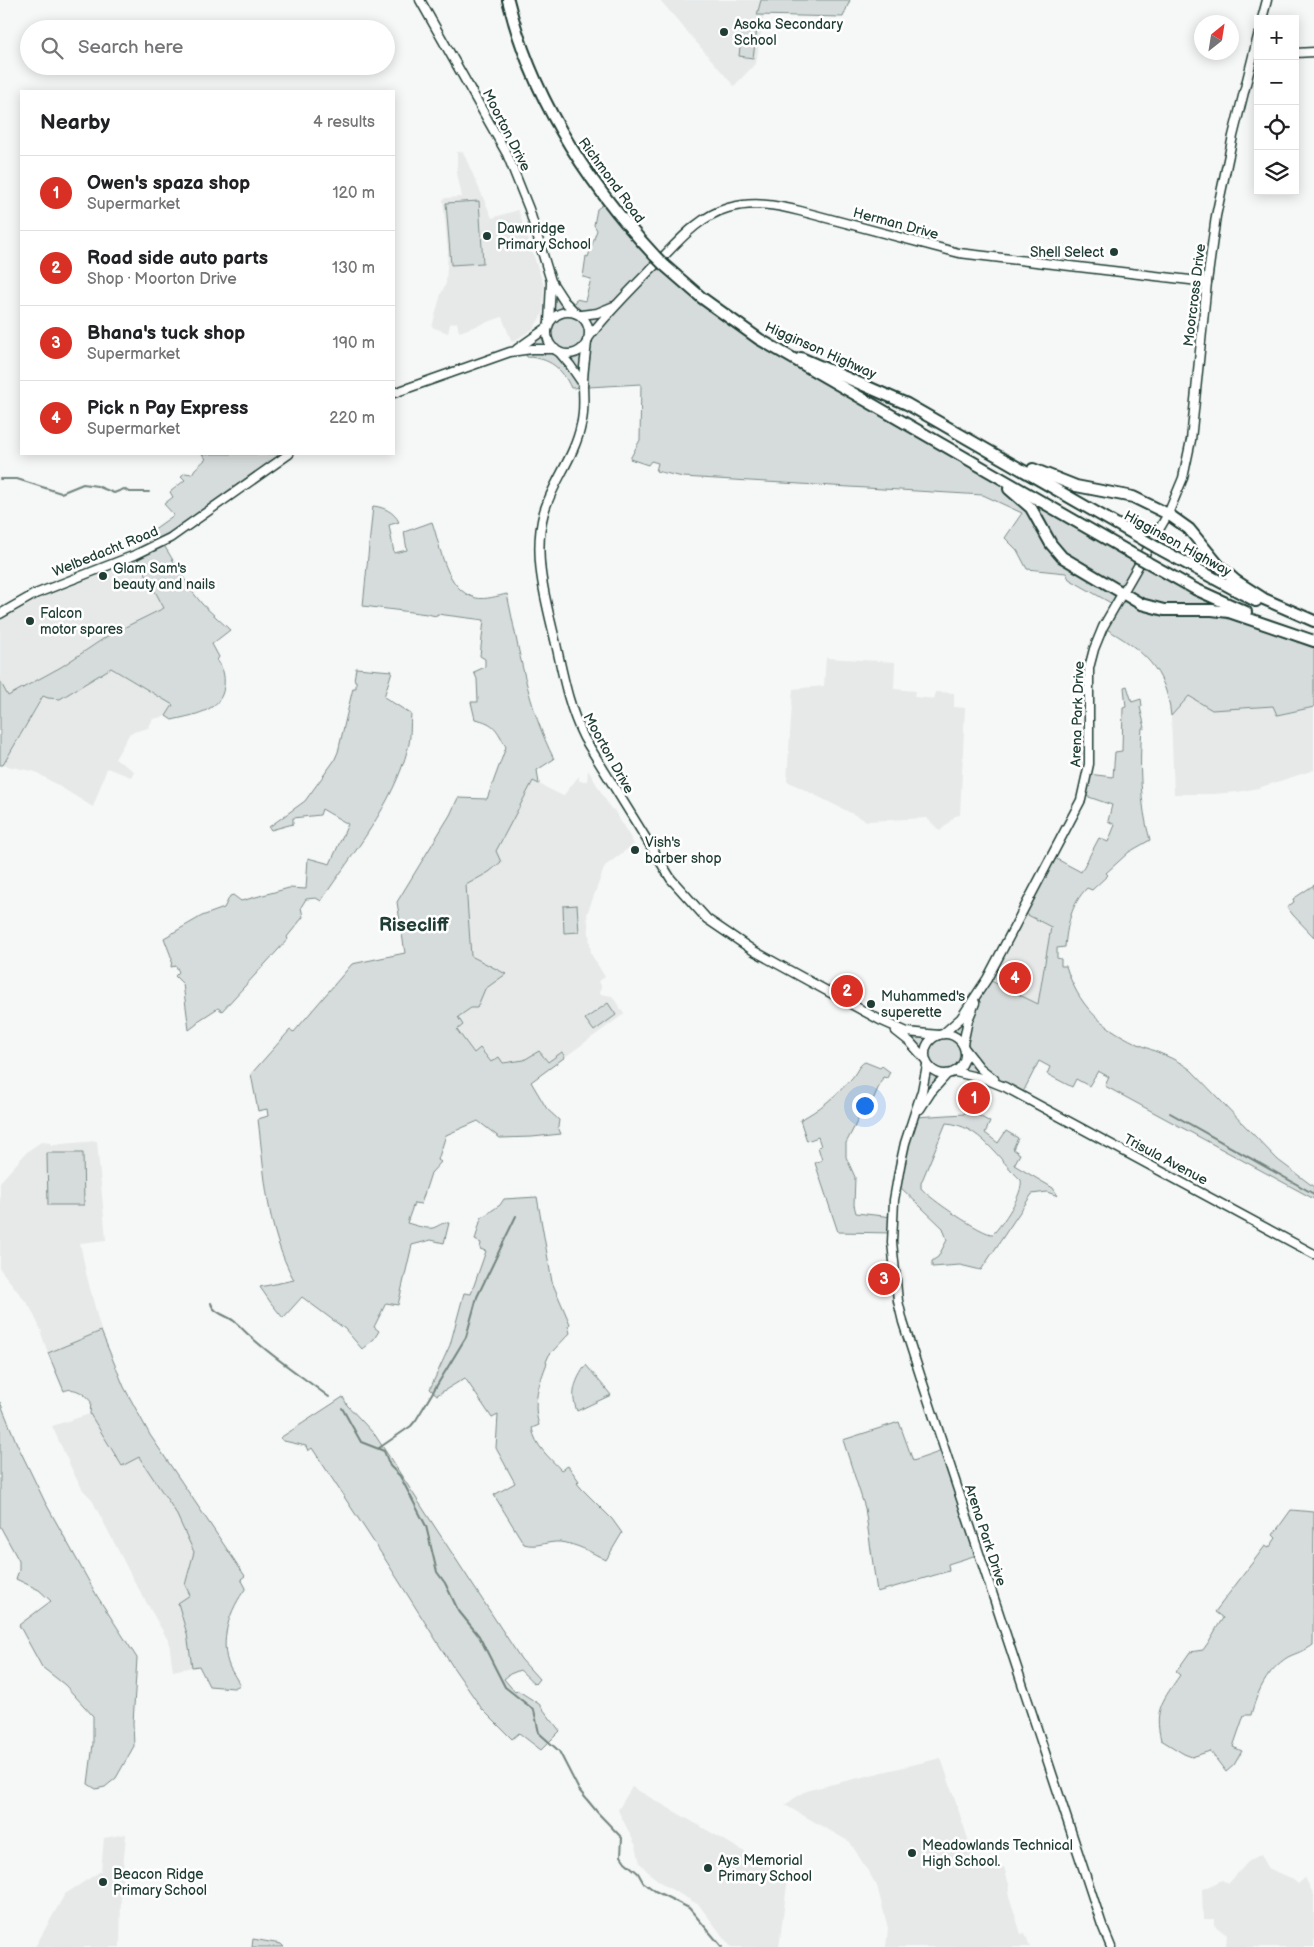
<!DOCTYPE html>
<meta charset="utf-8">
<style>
body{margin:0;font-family:"Balsamiq Sans",sans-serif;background:#f6f6f6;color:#202124}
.controls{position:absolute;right:15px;top:15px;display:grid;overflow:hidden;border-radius:0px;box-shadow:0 2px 12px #0003}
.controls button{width:45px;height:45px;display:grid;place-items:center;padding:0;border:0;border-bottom:1px solid #e0e0e0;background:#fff;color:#202124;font:25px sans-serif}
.compass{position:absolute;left:1194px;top:15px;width:45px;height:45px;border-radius:50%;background:#fff;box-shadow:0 2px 12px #0003;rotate:30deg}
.you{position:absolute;left:864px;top:1105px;width:18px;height:18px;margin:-12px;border:4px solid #fff;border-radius:50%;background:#1a73e8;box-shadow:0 0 0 8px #1a73e833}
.badge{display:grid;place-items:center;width:32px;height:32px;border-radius:50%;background:#d93025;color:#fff;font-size:16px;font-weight:700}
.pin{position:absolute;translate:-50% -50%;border:2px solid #fff;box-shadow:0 1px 5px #0006}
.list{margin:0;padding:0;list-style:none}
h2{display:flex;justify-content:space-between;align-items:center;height:65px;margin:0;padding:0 20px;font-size:21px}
h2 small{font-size:16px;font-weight:400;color:#757577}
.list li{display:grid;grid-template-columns:32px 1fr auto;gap:15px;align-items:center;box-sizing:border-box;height:75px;padding:0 20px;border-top:1px solid #e0e0e0}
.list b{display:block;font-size:19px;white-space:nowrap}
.list p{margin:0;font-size:16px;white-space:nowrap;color:#757577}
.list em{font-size:16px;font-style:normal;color:#757577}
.icon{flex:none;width:28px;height:28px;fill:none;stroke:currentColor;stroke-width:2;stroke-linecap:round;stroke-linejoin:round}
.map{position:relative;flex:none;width:1314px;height:1947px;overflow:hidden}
.search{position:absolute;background:#fff;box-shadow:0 2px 12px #0003;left:20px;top:20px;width:375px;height:55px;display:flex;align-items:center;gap:12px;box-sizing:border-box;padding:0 18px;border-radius:28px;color:#757577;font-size:19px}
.panel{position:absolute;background:#fff;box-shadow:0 2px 12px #0003;left:20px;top:90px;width:375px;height:365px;border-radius:0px}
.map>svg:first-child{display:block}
</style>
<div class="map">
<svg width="1314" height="1947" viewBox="0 0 1314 1947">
<rect width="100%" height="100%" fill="#f6f7f7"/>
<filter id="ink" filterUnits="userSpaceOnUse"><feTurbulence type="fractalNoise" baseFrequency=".02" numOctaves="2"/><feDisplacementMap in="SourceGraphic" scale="10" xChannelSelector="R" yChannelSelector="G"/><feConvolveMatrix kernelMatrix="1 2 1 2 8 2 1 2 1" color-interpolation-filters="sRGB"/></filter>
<g filter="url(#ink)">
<g fill="#e6e9e8">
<polygon points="660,0 766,0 756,63 734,86"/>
<polygon points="457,152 463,152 492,218 518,210 544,286 543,313 533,329 512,342 502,317 459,332 457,322 450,324 448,333 432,327 441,294 446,283 448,252 443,200 445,198 462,197 457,173"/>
<polygon points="135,554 164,608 109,635 61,667 8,696 0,681 0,614 7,609"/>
<polygon points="826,658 895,662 894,689 915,691 914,697 935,699 935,692 954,693 954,707 965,708 960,815 955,816 940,831 927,818 867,821 787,781 793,689 824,686"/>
<polygon points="111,668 173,705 166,716 153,719 148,728 130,733 115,759 134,771 131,777 107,768 93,807 36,772 3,765 44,696 60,698"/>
<polygon points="1189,695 1253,707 1273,706 1277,715 1314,707 1314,770 1258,788 1237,792 1212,794 1174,794 1171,716"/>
<polygon points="588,770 611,809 614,810 634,844 605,866 587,914 591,954 605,977 599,981 601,986 600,994 612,996 624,1014 565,1057 562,1052 548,1062 539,1052 524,1060 491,1063 474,1053 457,1030 463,1025 458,1018 471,1008 477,1008 482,993 490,985 471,956 466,885 489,872 496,851 533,781 563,796 579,776 579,781 587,781"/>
<polygon points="1024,913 1051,927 1038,1004 987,979"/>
<polygon points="97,1141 106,1240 80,1243 86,1273 101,1331 48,1353 41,1333 42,1332 30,1307 0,1269 0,1182 28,1151 41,1142 50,1143 51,1145"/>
<polygon points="90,1414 121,1466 139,1457 175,1511 194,1552 185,1584 190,1595 179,1603 187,1634 192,1667 173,1671 169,1642 132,1577 91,1498 83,1490 76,1478 52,1426"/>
<polygon points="941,1758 970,1845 967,1846 969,1853 972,1852 977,1866 990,1863 993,1871 1004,1867 1010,1888 1008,1893 1021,1934 1025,1933 1030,1947 886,1947 888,1928 877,1886 850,1842 785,1805 802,1793 813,1789"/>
<polygon points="632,1787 788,1877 779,1947 731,1947 699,1905 664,1885 649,1873 640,1863 636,1846 618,1810"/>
<polygon points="126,1834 121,1892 120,1947 35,1947 65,1894 101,1871 104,1838"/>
<polygon points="1261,1854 1268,1868 1291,1878 1298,1884 1305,1878 1314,1895 1314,1947 1226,1947 1227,1935 1214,1925 1214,1919 1203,1919 1202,1890 1222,1880 1228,1884 1248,1862"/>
</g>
<g fill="#d6dcdb" stroke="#7a8c88" fill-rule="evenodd">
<polygon points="761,0 850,0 843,17 757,15"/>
<polygon points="742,28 757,29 753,58 739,56"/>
<polygon points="479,201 483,263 451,265 446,203"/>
<path d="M 607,202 L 614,211 L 724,316 L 1229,606 L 1314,640 L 1314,707 L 1277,715 L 1273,706 L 1212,710 L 1189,696 L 1171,716 C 1166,668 1143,650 1103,627 L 1116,606 L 1069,579 L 1066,573 L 1027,569 L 1017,550 L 1005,538 L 1022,513 L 983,495 L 683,477 L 656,471 L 658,463 L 651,461 L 648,465 L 630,459 L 640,440 L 641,384 L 571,388 C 562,368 550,358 527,357 L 521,346 L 547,327 L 551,281 L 564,301 L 574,304 L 576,299 L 585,301 L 591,279 L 583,277 L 586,256 L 588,257 L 597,230 L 594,225 L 597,209 Z"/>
<path d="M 202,454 L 289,454 L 162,542 L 191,590 L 202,604 L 230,630 L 212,644 L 219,657 L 217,660 C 223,668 225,675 224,686 C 222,712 192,715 172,720 L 166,716 L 173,705 L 111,668 L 60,699 L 48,698 L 43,696 L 3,765 L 0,765 L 0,681 L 8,696 L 61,667 L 109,635 L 164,608 L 135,554 L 145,550 L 153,530 L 174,515 L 164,504 L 173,497 L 170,492 L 185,480 L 181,476 L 185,473 L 192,474 L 195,469 L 206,459 Z"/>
<path d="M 373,506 C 384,507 394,512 399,522 L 389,525 L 394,553 L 407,550 L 404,532 L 432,522 C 441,547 445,590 476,598 C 486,600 497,596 507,594 C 519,650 528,708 554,759 L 537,770 L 539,784 L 533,781 L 496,851 L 501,862 L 489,872 L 466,885 L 471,956 L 506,974 L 485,989 L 477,1008 L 471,1008 L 458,1017 L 463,1025 L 457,1030 L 474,1053 L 480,1048 L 491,1062 L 499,1057 L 503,1063 L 524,1060 L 539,1051 L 548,1062 L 562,1052 L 565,1057 L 531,1082 L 547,1109 L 559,1120 L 558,1127 L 561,1134 L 532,1137 L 500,1138 L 478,1121 L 446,1135 L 438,1160 L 441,1162 L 431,1173 L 421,1204 L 414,1203 L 407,1223 C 415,1225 425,1229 433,1228 C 439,1226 442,1222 449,1223 L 444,1243 L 431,1240 L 412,1245 L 398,1305 L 386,1303 L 374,1327 L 379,1331 L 374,1339 L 362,1349 L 345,1329 L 302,1297 L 283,1318 L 271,1303 L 260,1287 L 294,1280 C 266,1228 265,1176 258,1119 L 268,1116 L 267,1109 L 258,1111 L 251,1074 L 290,1030 L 294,1032 L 352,964 L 405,953 L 397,902 L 450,815 L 458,798 L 487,799 L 506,747 C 497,730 495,723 475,719 L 471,702 L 478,702 L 477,679 L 474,672 L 485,667 L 485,659 L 480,656 L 484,620 L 437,614 L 436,616 L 427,614 L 363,606 Z"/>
<path d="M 356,668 L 392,671 L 384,697 L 411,714 C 410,725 411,738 408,748 C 393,805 353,853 321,901 L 316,898 L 306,899 L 301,907 L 303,917 L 287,937 L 288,939 L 222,1011 L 218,1008 L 198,1021 L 197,1024 L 189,1030 L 183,984 L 175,976 L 179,972 L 176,966 L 171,967 L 172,959 L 164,938 L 202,916 L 224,908 L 230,896 L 233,895 L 241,901 L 289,888 L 306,889 L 308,858 L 330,864 L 348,824 L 322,809 L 320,815 L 293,818 L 293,824 L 271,830 L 269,827 L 305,801 L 334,761 L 338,752 L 353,688 L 356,688 L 356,681 L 354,680 Z"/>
<path d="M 1127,686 L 1132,702 L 1141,699 L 1142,706 L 1140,707 L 1145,728 L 1142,728 C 1139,764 1140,805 1150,840 L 1129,852 L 1106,873 L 1108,875 L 1092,890 L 1087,888 C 1071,904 1067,926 1065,947 L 1057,948 L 1057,958 L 1061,959 L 1061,966 L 1066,966 C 1078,1005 1100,1026 1136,1043 C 1155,1052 1174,1057 1191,1070 L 1278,1160 L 1314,1187 L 1314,1199 L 1105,1086 L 1109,1077 L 1098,1071 L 1089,1086 L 1076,1079 L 1072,1087 L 1047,1074 L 1050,1067 L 1039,1061 L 1021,1096 L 1005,1087 L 954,1074 L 947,1076 L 915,1117 L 964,1114 L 967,1109 L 990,1122 L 985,1133 L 998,1143 L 1006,1131 L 1018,1138 L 1013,1149 L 1020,1154 L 1014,1165 L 1053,1188 L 1058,1196 L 1047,1192 L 1032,1194 L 981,1270 L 960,1265 L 932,1267 L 932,1261 L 938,1257 L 947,1240 L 943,1228 L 897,1184 L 927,1065 L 903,1037 L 907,1031 L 939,1034 L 954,1026 L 987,979 L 1038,1004 L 1051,927 L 1024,913 L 1053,857 L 1081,872 L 1099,838 L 1108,842 L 1115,825 L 1108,821 L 1112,805 L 1083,795 L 1088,774 L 1113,777 L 1115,752 L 1122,751 L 1123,708 L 1126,707 L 1124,687 ZM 946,1123 C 980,1125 998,1159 1021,1180 C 1024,1193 1002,1225 993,1234 C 984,1236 927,1197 921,1188 L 921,1183 Z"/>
<polygon points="1314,885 1314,937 1293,915 1287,907 1294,902 1293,899"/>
<polygon points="577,905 579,932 564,933 563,906"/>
<polygon points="608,1003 616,1015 594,1031 585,1019"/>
<path d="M 865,1062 L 880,1068 L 882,1066 L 890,1072 L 887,1078 L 883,1077 L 865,1118 L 860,1116 L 846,1143 L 846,1157 L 855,1177 L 854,1205 L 856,1213 L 893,1217 L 893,1233 L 838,1232 L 815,1163 L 822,1160 L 818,1147 L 821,1146 L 818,1137 L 807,1141 L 800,1120 C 819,1110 836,1096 850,1080 C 856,1075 858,1065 865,1062 Z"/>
<polygon points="47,1153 83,1153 84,1205 48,1205"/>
<path d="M 537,1197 L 552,1282 L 570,1324 L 568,1326 L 570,1333 L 549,1355 L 546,1362 L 547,1363 C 539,1384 532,1403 539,1425 L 532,1428 C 535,1446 549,1457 561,1470 L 568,1466 L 579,1481 L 577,1483 L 581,1488 L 612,1519 L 622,1533 L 606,1560 C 591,1552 577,1544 560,1542 C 548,1541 536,1548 524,1544 L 494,1495 L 515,1483 L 496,1448 L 498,1415 L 492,1418 L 465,1378 L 437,1395 L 430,1389 L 450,1345 L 464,1293 L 471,1294 L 486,1251 L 480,1249 L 481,1243 L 475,1240 L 481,1218 L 500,1205 L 504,1199 Z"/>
<path d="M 101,1331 L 124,1387 L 150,1435 L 245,1576 L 241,1579 L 246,1588 C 230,1609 218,1641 230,1668 C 233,1674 237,1679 240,1685 L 234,1688 L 209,1686 L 199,1666 L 192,1667 L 187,1634 L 178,1603 L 190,1595 L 185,1585 L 194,1552 L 175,1511 L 139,1457 L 122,1466 L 90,1414 L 91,1402 C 85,1394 74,1386 64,1391 L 48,1353 Z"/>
<path d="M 586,1365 L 611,1395 L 577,1411 C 570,1394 575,1380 586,1365 Z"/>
<polygon points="343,1397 347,1405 375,1435 521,1659 539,1679 535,1684 520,1670 510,1674 504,1679 515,1692 517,1690 539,1704 560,1731 541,1750 519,1733 512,1739 482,1709 453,1667 385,1559 312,1448 308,1451 306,1446 284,1441 280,1438"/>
<polygon points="0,1402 17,1444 45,1502 97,1596 137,1658 133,1723 134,1746 116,1778 105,1787 96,1789 88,1784 93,1744 93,1716 65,1685 42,1667 19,1625 51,1601 39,1590 16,1579 19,1570 19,1561 0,1526"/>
<polygon points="899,1422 913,1461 945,1450 980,1554 948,1564 949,1571 877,1592 865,1508 843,1440"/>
<path d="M 1291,1510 L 1314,1512 L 1313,1645 C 1305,1651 1296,1653 1288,1657 C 1267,1670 1257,1692 1251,1715 L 1244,1715 L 1233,1747 L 1242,1751 L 1234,1765 L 1226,1772 L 1210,1751 L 1192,1757 L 1184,1754 L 1161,1740 C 1153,1709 1164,1699 1180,1675 L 1176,1672 L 1190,1652 L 1203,1650 C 1211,1640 1215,1629 1223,1618 L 1215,1612 L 1265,1546 L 1269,1548 L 1276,1538 L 1273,1535 Z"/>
<polygon points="253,1939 281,1944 284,1947 252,1947"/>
</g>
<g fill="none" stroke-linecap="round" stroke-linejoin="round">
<g stroke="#72857f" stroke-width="2">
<polyline points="0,479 17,479 61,493 83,484 97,486 114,493 124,489 129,492 149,492"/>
<polyline points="1170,1113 1314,1194"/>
<path d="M 211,1303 C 213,1313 226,1315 234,1321 C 240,1326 245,1332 251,1337 C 275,1359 303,1377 329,1397"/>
<polyline points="342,1408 361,1442 384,1451 390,1466 400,1476 426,1526 437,1572 445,1583 458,1610 479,1636 505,1687 534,1710 539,1733 559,1751 579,1790 598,1813 622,1838 621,1856 625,1862 638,1873 643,1882 655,1891 689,1908 722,1947"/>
<polyline points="379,1448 411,1426 416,1420 466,1337 477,1297 516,1216"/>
</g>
<defs>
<g id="secondary">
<polyline points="420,0 507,154 529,209 551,281 564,301 576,313"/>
<polyline points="1262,19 1267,0"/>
<polyline points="1295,53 1314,52"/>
<circle cx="568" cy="333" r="21"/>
<polyline points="581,315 597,313 614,306"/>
<polyline points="549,322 551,283"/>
<path d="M 589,337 C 608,312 630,291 651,269 C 674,247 696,217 728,208 C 753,201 776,205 800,211 L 959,253 L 1207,282"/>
<path d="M 587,341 C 586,355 583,369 583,383 C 583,397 585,411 581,425 C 575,456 553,482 544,512 C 532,556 546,601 556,644 C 563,676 569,708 584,738 L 671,879 L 707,919 L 754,951 L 880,1020 L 907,1032 L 939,1035"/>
<polyline points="517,349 548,327"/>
<polyline points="559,352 570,365 583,384"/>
<polyline points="394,393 510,352 532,349 555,349"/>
<polyline points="0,614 35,594 135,555 170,538 289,454"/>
<polyline points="896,1031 910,1042 925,1059"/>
<circle cx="945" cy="1054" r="20"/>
<polyline points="943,1034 961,1018 987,979 1081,800 1089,764 1089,668 1094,649 1103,627 1168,514 1183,478 1191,440 1207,282 1216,216 1233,136 1258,36"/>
<polyline points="963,1044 968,1020 975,1003"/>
<polyline points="965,1049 980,1068 994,1079"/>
<polyline points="927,1065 922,1091 905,1143 900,1166 894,1200 892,1242 898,1301 903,1322 922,1381 1102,1925 1111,1947"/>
<polyline points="955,1072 985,1079 1005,1087 1314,1254"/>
<polyline points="920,1109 931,1092 947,1074"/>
</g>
<g id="highway">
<path d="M 508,0 C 532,98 587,183 655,256"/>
<polyline points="664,265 702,298 759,339 1136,556"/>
<polyline points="801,358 907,404 1144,540"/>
<polyline points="1033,469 1076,486 1133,497 1168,514 1189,529 1220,567 1236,581 1264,599 1314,621"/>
<polyline points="1009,489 1031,508 1051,544 1062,557 1141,604 1164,610 1212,610 1229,612 1314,641"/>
<polyline points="1156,547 1256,601"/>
<polyline points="1147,562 1195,589 1246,612"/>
</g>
</defs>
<use href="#secondary" stroke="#1f3d34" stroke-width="11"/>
<use href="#highway" stroke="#1f3d34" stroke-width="14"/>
<use href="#secondary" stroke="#fff" stroke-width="8"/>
<use href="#highway" stroke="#fff" stroke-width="10"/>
<defs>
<g id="highway-bridge">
<polyline points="655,256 664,265"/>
<polyline points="1144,540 1156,547"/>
<polyline points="1136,556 1147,562"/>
</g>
</defs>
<use href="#highway-bridge" stroke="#1f3d34" stroke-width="14" stroke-linecap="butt"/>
<use href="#highway-bridge" stroke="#fff" stroke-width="10"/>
</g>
</g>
<g fill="#1f3d34" stroke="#fff" stroke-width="2">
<circle cx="724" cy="32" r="5"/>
<circle cx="487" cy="236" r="5"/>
<circle cx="1114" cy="252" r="5"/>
<circle cx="103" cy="576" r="5"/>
<circle cx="30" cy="621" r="5"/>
<circle cx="635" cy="850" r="5"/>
<circle cx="871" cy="1004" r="5"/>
<circle cx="912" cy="1853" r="5"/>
<circle cx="708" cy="1868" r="5"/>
<circle cx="103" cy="1882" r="5"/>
</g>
<g text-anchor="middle" stroke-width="5" stroke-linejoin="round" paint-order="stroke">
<g font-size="14" fill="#1f3d34" stroke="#fff" text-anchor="start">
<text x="734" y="29">Asoka Secondary<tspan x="734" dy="16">School</tspan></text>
<text x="497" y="233">Dawnridge<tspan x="497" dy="16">Primary School</tspan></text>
<text x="1104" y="257" text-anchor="end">Shell Select</text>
<text x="113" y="573">Glam Sam's<tspan x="113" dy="16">beauty and nails</tspan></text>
<text x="40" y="618">Falcon<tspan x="40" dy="16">motor spares</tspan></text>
<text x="645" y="847">Vish's<tspan x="645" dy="16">barber shop</tspan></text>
<text x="881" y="1001">Muhammed's<tspan x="881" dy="16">superette</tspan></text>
<text x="922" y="1850">Meadowlands Technical<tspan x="922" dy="16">High School.</tspan></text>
<text x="718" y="1865">Ays Memorial<tspan x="718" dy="16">Primary School</tspan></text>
<text x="113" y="1879">Beacon Ridge<tspan x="113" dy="16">Primary School</tspan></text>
</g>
<g font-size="14" fill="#1f3d34" stroke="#fff">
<text transform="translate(507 130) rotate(63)" y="5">Moorton Drive</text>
<text transform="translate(612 180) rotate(54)" y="5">Richmond Road</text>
<text transform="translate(896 223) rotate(15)" y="5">Herman Drive</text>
<text transform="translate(1194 295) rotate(-83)" y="5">Moorcross Drive</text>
<text transform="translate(821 350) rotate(24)" y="5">Higginson Highway</text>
<text transform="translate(1178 543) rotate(29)" y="5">Higginson Highway</text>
<text transform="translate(105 551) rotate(-22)" y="5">Welbedacht Road</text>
<text transform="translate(1077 714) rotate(-88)" y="5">Arena Park Drive</text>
<text transform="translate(609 753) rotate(61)" y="5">Moorton Drive</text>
<text transform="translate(1166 1159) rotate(28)" y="5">Trisula Avenue</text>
<text transform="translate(986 1535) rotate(72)" y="5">Arena Park Drive</text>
</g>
<g font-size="19" font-weight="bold" fill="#1f3d34" stroke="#fff">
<text x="414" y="931">Risecliff</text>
</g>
</g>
</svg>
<div class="controls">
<button>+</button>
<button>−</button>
<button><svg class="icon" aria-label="locate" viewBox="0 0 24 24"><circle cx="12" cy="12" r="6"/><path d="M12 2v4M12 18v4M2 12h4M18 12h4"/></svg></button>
<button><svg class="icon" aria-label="layers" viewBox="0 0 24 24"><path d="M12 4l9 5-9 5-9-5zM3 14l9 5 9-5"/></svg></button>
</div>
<svg class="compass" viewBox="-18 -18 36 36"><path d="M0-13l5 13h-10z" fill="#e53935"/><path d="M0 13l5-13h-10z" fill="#757577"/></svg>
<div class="you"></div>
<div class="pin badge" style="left:974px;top:1098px">1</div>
<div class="pin badge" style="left:847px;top:991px">2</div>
<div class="pin badge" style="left:884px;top:1279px">3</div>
<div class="pin badge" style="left:1015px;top:978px">4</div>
<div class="search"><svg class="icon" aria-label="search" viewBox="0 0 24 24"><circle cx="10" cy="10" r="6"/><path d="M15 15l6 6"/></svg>Search here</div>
<section class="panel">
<h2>Nearby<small>4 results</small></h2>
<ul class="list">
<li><span class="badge">1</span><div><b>Owen's spaza shop</b><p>Supermarket</p></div><em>120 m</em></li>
<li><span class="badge">2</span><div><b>Road side auto parts</b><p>Shop · Moorton Drive</p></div><em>130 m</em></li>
<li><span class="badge">3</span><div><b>Bhana's tuck shop</b><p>Supermarket</p></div><em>190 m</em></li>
<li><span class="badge">4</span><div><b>Pick n Pay Express</b><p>Supermarket</p></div><em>220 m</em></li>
</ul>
</section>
</div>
